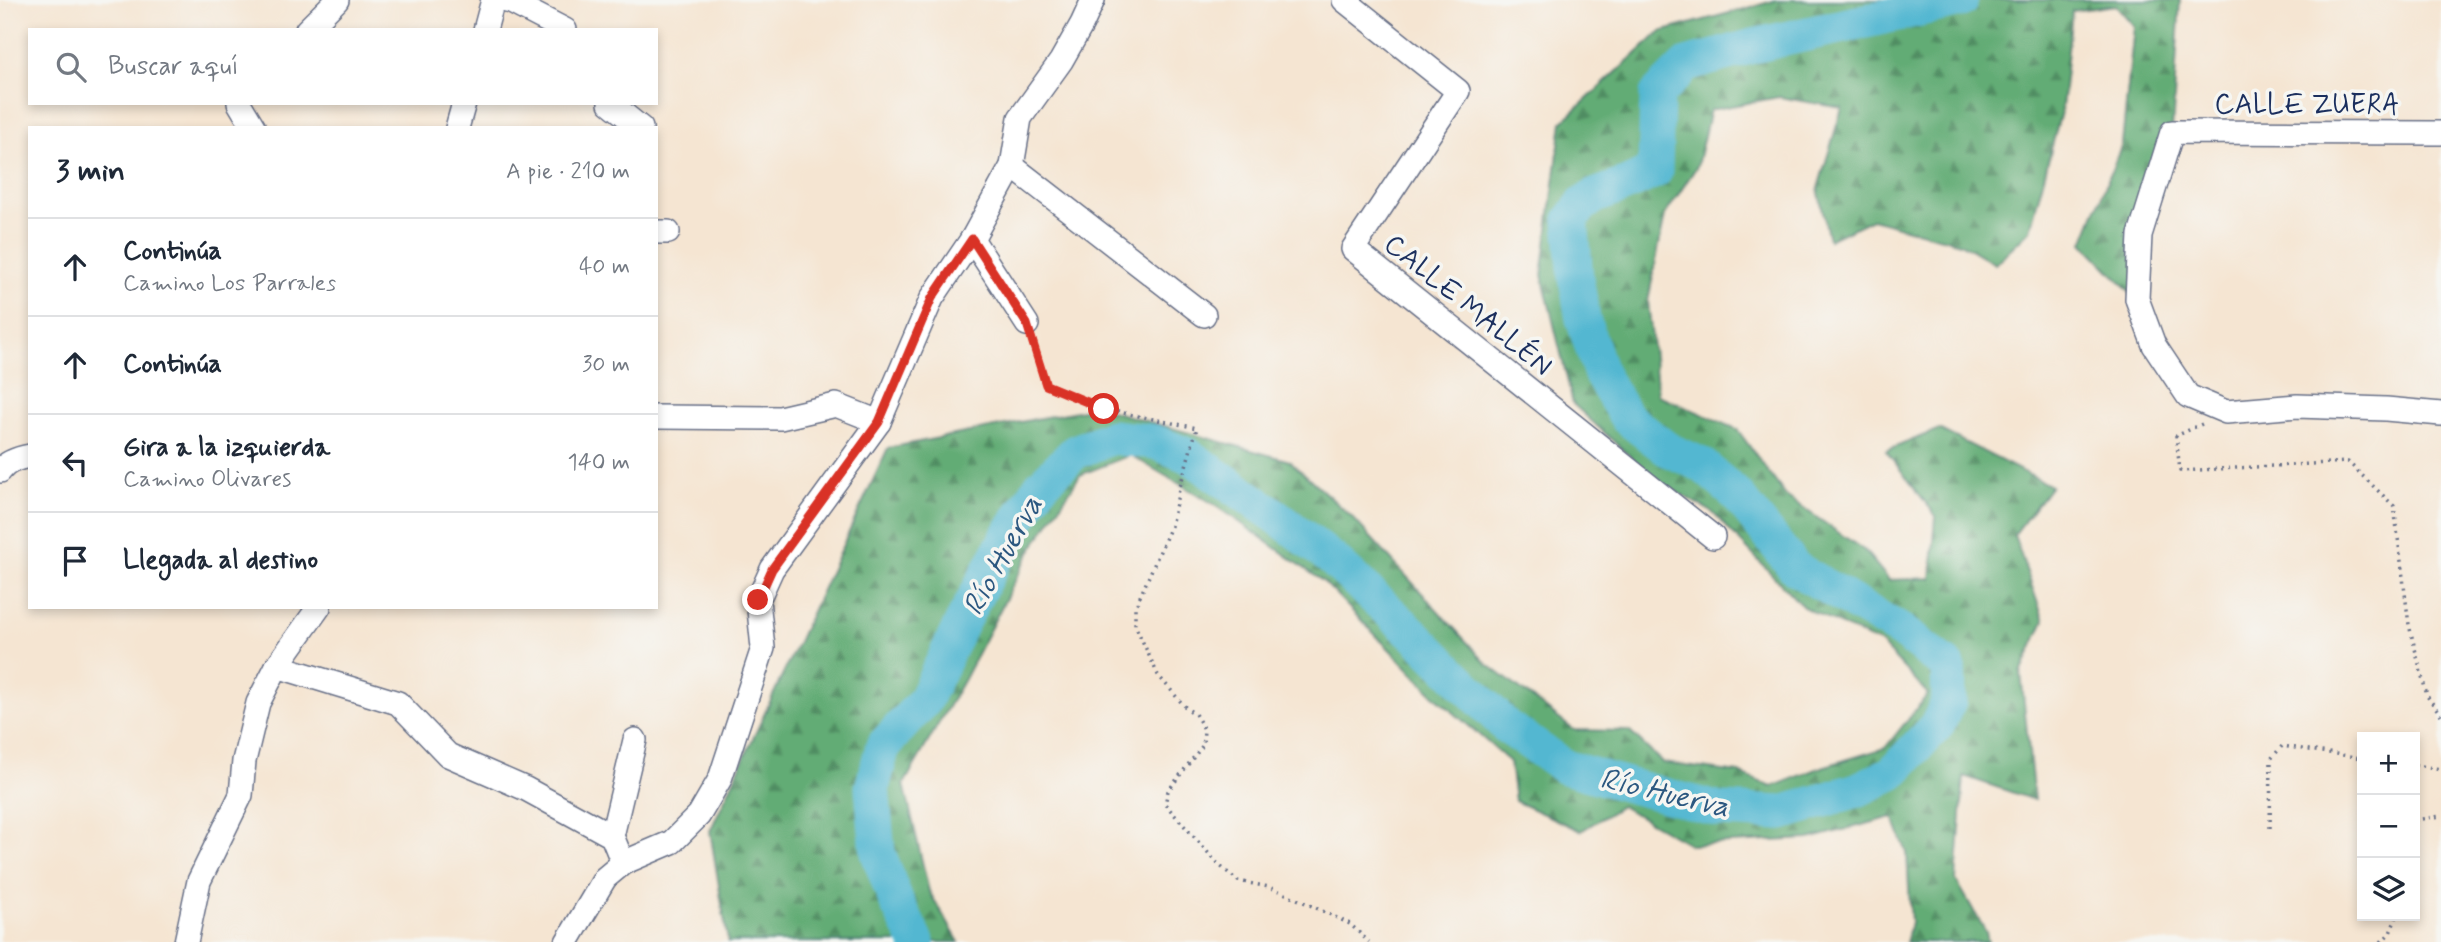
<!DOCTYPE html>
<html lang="es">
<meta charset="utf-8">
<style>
body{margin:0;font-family:Mynerve,sans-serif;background:#f2f2f3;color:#1f2937}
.controls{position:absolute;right:21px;bottom:21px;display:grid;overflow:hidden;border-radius:0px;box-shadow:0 4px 10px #0003}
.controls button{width:63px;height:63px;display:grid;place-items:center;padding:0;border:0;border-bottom:2px solid #e0e1e3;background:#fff;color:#1f2937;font:35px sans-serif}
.stop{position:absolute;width:21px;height:21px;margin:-16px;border:5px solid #d93025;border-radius:50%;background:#fff}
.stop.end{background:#d93025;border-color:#fff;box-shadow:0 2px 7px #0008}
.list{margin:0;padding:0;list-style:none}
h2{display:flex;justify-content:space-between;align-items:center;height:91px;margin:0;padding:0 28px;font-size:30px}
h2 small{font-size:23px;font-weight:400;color:#747a83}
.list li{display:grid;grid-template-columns:46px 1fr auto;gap:21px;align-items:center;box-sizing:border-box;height:98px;padding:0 28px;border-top:2px solid #e0e1e3}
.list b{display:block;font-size:26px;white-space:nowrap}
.list p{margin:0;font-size:23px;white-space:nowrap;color:#747a83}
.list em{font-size:23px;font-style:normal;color:#747a83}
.icon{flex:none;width:38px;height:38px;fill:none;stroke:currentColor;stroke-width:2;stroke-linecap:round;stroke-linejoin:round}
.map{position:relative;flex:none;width:2441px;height:942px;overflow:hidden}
.search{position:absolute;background:#fff;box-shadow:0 4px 10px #0003;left:28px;top:28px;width:630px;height:77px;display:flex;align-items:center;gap:18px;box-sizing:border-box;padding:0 24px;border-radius:0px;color:#747a83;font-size:26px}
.panel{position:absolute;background:#fff;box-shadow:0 4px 10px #0003;left:28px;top:126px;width:630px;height:483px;border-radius:0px}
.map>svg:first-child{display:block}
</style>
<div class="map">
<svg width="2441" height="942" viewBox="0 0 2441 942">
<defs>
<pattern id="forest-firs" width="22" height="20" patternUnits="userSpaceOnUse" patternTransform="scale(1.75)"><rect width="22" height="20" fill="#62ac74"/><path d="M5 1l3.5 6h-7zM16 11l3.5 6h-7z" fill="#508c62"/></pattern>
</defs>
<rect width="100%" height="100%" fill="#f6f6f2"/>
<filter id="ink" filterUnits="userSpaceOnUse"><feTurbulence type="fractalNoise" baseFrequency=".0143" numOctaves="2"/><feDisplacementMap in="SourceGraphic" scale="14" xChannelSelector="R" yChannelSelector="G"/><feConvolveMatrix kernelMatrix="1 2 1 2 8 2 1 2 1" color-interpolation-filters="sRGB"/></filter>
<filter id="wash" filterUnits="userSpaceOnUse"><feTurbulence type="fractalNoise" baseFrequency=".00686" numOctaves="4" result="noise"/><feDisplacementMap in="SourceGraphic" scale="28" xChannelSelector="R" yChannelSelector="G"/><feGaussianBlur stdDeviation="1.57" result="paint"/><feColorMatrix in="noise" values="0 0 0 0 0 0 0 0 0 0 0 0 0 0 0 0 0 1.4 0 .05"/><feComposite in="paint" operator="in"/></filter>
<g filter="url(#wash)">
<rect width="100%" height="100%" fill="#f5e5d2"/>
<polygon fill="url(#forest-firs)" stroke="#3e6e69" stroke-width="2" points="1777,0 2180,0 2172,132 2137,299 2083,243 2122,144 2134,26 2116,5 2072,11 2062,108 2030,230 1995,264 1960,243 1872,219 1829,240 1818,188 1842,108 1779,97 1710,110 1697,166 1665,215 1648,301 1658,395 1737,429 1786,496 1865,551 1889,580 1931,578 1936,516 1886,451 1939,429 2051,486 2014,535 2044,621 2021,673 2034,800 1964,776 1956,880 1986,932 1988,942 1906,942 1911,923 1907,853 1893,817 1809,839 1691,845 1621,806 1581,831 1515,801 1510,762 1435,696 1325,583 1217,506 1130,455 1080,475 1029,554 964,679 904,784 929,891 959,942 728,942 710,831 888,448 1097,407 1290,461 1352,517 1487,664 1574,730 1629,731 1663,763 1739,773 1772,787 1822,767 1885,748 1928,694 1881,644 1803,607 1712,512 1657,481 1573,404 1542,275 1562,122 1660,32"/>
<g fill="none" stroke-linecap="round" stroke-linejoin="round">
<polyline stroke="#53b7d1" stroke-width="35" points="917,942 896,901 878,853 872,788 883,746 924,701 961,624 1006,539 1041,485 1075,452 1112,437 1155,442 1189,456 1276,516 1332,559 1417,637 1507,727 1565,767 1631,786 1720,810 1782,813 1857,790 1892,773 1937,725 1949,701 1948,666 1901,631 1795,568 1736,494 1702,465 1667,449 1627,418 1601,375 1583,319 1576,278 1571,220 1582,205 1595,196 1625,185 1655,171 1657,94 1686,65 1753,46 1961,0"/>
</g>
</g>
<g filter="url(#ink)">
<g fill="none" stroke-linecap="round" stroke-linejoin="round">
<defs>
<g id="street">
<polyline points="500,0 511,2 565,30"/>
<polyline points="1344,0 1458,91 1353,249 1713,537"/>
<polyline points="307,30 337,0"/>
<polyline points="485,30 493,0"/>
<polyline points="239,103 254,128"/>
<polyline points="610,103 641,128"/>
<polyline points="457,128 464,103"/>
<polyline points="2441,133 2172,132 2140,235 2137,299 2154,345 2188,396 2226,412 2297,406 2386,409 2441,414"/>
<polyline points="1012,166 1204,315"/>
<polyline points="656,232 668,232"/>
<polyline points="972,239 1027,324"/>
<polyline points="656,417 780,418 836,405 879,422"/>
<path d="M 0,471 C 6,462 19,458 30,456"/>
<polyline points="277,666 398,703 448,755 526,789 612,836 623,863"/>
<polyline points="612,836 635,740"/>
<polyline points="186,942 199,881 241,795 244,761 258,703 277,666 319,607"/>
<polyline points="567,942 605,878 623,863 672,842 699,815 720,779 763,648 758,600 772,569 879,422 932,298 972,239 1012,166 1020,118 1061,61 1082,24 1093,0"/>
</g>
</defs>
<use href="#street" stroke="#676f87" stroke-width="26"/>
<g stroke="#676f87" stroke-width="3.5" stroke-dasharray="2 5" stroke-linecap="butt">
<polyline points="1033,344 1046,385 1104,409 1197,428 1179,490 1171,526 1135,608 1135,625 1158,675 1186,708 1195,714 1204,729 1203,745 1168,791 1165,804 1219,865 1238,881 1269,887 1293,897 1350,924 1369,942"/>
<polyline points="2202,424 2176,436 2180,471 2348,462 2394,506 2409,625 2427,696 2441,715"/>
<polyline points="2415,765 2441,769"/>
<polyline points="2415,820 2441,816"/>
<polyline points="2270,828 2271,759 2282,746 2362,758"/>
<polyline points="2381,942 2390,933 2397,916"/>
</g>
<use href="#street" stroke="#fff" stroke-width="23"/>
</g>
</g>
<g fill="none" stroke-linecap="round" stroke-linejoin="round" filter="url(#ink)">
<polyline stroke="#d93025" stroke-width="9" points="758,600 772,569 879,422 932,298 972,239 1027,324 1046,385 1104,409"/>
</g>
<g text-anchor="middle" stroke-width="7" stroke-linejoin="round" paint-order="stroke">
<g font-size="28" fill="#1b2f5e" stroke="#f6f6f2">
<text x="2307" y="113">CALLE ZUERA</text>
<text transform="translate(1469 304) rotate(39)" y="10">CALLE MALLÉN</text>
</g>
<g font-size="30" font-style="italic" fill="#2c5880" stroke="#f6f6f2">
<text transform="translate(1002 555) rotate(-61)" y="10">Río Huerva</text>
<text transform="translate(1665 792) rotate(13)" y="10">Río Huerva</text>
</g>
</g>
</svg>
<div class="controls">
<button>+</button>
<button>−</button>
<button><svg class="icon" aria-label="layers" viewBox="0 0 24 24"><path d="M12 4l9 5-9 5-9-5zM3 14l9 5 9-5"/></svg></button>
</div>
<div class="stop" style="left:1104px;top:409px"></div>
<div class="stop end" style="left:758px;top:600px"></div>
<div class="search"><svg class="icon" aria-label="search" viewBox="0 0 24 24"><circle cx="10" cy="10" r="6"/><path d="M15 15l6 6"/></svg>Buscar aquí</div>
<section class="panel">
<h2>3 min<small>A pie · 210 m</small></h2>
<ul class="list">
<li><svg class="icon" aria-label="ahead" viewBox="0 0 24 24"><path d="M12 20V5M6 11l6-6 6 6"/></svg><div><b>Continúa</b><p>Camino Los Parrales</p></div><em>40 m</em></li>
<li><svg class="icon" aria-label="ahead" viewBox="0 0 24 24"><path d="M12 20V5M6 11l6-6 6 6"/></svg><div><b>Continúa</b></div><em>30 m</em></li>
<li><svg class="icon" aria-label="left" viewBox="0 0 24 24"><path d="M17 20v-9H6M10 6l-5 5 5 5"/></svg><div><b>Gira a la izquierda</b><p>Camino Olivares</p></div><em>140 m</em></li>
<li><svg class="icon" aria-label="arrive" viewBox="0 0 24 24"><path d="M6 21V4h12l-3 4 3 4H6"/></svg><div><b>Llegada al destino</b></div></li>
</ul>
</section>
</div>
